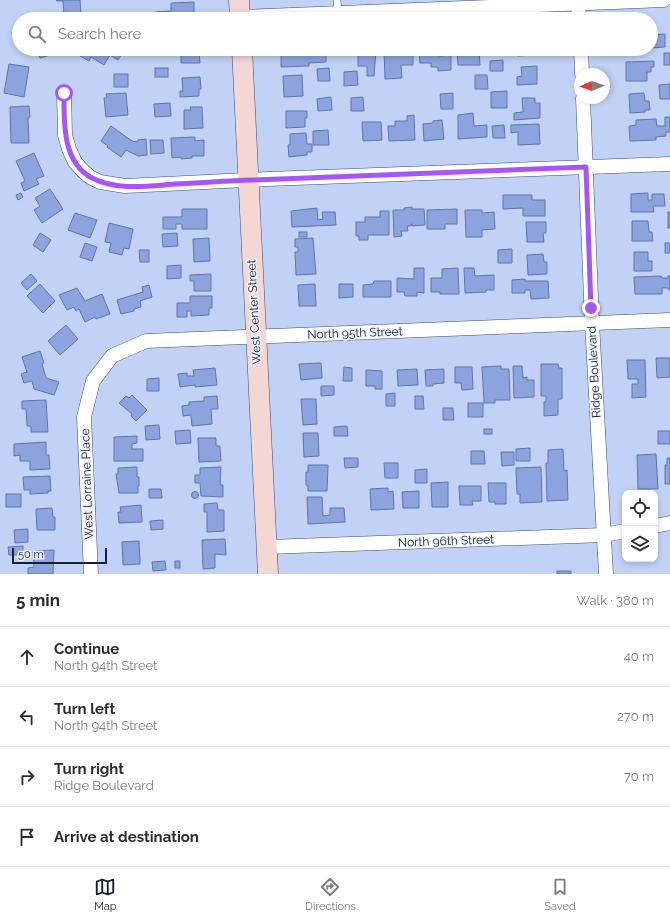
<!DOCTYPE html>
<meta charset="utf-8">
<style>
body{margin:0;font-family:Raleway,sans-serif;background:#f2f2f3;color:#2b2b33}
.controls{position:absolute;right:12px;bottom:12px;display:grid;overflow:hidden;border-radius:8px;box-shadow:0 2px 6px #0003}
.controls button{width:36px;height:36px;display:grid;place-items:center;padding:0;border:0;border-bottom:1px solid #e1e1e2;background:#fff;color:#2b2b33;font:20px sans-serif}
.compass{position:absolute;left:574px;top:68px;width:36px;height:36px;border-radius:50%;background:#fff;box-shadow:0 2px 6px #0003;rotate:268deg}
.scale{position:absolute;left:12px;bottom:10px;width:95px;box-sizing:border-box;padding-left:4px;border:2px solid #161f35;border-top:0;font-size:11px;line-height:14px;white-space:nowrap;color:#161f35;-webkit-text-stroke:3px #f0f3f9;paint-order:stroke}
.stop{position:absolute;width:12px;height:12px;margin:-9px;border:3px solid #a855f7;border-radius:50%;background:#fff}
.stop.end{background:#a855f7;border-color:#fff;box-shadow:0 1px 4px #0008}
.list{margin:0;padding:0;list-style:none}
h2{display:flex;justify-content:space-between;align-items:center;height:52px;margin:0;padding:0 16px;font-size:17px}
h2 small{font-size:13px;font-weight:400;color:#7c7c81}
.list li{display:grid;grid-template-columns:26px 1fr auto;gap:12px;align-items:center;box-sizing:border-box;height:60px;padding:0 16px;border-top:1px solid #e1e1e2}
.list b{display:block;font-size:15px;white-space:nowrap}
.list p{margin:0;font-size:13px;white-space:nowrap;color:#7c7c81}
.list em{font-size:13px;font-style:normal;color:#7c7c81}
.icon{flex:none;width:22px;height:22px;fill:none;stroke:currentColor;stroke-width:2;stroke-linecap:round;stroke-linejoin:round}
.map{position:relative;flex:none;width:670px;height:574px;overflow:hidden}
.search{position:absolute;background:#fff;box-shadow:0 2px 6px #0003;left:12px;right:12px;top:12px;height:44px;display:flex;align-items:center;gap:10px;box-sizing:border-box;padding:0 14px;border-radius:22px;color:#7c7c81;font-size:15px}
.sheet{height:292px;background:#fff}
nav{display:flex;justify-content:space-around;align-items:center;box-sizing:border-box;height:56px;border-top:1px solid #e1e1e2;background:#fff;font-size:11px;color:#7c7c81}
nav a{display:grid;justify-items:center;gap:2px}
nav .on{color:#111827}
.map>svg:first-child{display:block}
</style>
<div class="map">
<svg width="670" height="574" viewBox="0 0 670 574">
<rect width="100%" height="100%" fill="#c2d2f7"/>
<g fill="#8ca3de" stroke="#5f74ac">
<polygon points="56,0 80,0 81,14 64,15 63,1 57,1"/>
<polygon points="194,2 194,14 197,13 197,19 155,19 155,12 171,11 171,3"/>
<polygon points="665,34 665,47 651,48 651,35"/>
<polygon points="36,49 60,49 61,52 40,58"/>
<polygon points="78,49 125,49 118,60 110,55 104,65 91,57 89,61 75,53"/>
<polygon points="178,49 199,49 200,63 181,63 181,51 178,52"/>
<polygon points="326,49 326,62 309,63 309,66 281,67 281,51"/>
<polygon points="419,49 439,49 439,56 451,55 451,70 438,71 438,67 431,67 431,63 420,63"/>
<polygon points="479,49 480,65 458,65 457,50"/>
<polygon points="497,49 536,49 536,55 517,56 517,53 498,54"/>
<polygon points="358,50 376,51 374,76 367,76 367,66 358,66"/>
<polygon points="401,50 401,53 413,52 413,65 401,65 402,78 385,79 384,51"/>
<rect x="664" y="53" width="6" height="12"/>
<polygon points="503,60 503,71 490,71 490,61"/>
<polygon points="654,61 654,67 651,67 651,72 647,72 647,81 626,81 626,62"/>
<polygon points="9,64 29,67 24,97 4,93"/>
<polygon points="537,66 537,84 517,85 517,77 522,76 521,67"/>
<rect x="155" y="68" width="13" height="9"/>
<polygon points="329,68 330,81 318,81 317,69"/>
<polygon points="357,71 358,85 344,86 344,72"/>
<rect x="114" y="74" width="14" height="13"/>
<polygon points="302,75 303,96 284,97 283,76"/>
<polygon points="475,75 487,75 488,89 475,89"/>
<polygon points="200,77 201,89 199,89 199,96 180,97 180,91 183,91 182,78"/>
<polygon points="670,84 670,99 660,99 659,85"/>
<polygon points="507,91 507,108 491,108 491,92"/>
<polygon points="126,93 128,115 106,117 104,98 107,98 106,94"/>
<polygon points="453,93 453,109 441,109 440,94"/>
<polygon points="644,93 645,101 649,101 650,110 645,110 645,112 630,113 629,94"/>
<polygon points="331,97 332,110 318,111 317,99"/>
<polygon points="363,97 364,111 351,111 351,98"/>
<polygon points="522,98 535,98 535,103 540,103 540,118 514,120 514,113 523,112"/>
<polygon points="170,103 171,116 155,117 154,104"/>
<polygon points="29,106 30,117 28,118 29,143 11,143 10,107"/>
<polygon points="190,107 202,107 203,128 184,129 184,110 191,110"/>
<polygon points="286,111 307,111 307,118 305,118 305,127 286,128"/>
<polygon points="473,113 474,126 487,125 487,137 458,139 458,115"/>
<polygon points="414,115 415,140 389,141 388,126 395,126 395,121 407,121 407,116"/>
<polygon points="665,117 670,117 670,132 666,132 666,136 656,137 656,140 630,141 629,126 636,125 636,120 656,119 657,126 665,126"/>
<polygon points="442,120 444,139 424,141 423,124 433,123 433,121"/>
<polygon points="362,122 381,122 382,140 363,141"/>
<polygon points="539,124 540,144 518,145 518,132 511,133 511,125"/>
<polygon points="504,125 505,138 493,138 492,126"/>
<polygon points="111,126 132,141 137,142 138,140 146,139 147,155 138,156 126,150 121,157 107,147 108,146 101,141"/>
<polygon points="328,130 329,145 313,145 313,131"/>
<polygon points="306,133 307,144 312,144 312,152 307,152 307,155 289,157 288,145 290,145 290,134"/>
<polygon points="195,137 195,141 204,140 204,156 192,156 192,158 181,159 181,157 172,158 171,138"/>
<polygon points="150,140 163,140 164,153 151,154"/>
<polygon points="34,153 44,176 36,179 39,184 24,191 21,183 25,181 16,161"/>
<polygon points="50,189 63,209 42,223 34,210 40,206 35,198"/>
<polygon points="21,193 23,197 18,200 16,195"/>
<polygon points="648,193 648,200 652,200 652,194 664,194 665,206 653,206 654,212 631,212 631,194"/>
<polygon points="503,195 532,195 532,200 545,200 545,216 523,216 523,208 503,209"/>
<polygon points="412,207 412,209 424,209 425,225 412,226 412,224 411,224 411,226 407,226 408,231 401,231 402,236 394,237 393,210 404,210 404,208"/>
<polygon points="317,208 318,220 323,219 322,212 335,212 336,225 292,227 291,211"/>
<polygon points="182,209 207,209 207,229 182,229 182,224 176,224 176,229 163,229 163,217 182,217"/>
<polygon points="457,209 457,224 445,224 445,229 427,229 427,210"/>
<polygon points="465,210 482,210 482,213 494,212 495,229 482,230 482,237 466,237"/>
<polygon points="380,211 389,211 389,235 368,235 368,240 359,240 359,236 356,236 356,222 365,222 365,217 380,217"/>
<rect x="668" y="212" width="2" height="16"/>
<polygon points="75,213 97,220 90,238 68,230"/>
<polygon points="632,221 648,221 649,232 652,232 653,241 632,241"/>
<polygon points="526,222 546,222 546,233 543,233 544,242 527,242"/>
<polygon points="109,223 133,229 129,249 124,248 122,255 109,252 111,243 105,242"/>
<rect x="299" y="232" width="8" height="5"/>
<polygon points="40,233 51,240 43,252 33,245"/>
<polygon points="177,233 178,246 163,247 162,234"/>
<polygon points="209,238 210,261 194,262 193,239"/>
<polygon points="313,238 316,274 296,275 295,252 298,252 298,247 295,247 295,239"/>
<polygon points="85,243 97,247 92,261 80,257"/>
<rect x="665" y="243" width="5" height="10"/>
<polygon points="512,249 512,263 498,263 498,250"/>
<polygon points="139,250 149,250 149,262 140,262"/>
<polygon points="634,252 648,252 648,261 652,261 652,271 634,271"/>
<polygon points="543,254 544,262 547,262 547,274 528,275 527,255"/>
<polygon points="181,265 181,278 167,279 167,266"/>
<polygon points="414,268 424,268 424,293 417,292 417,296 405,296 404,292 397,292 397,278 414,279"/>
<polygon points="458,268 459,294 440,294 440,292 431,292 431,278 442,278 442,269"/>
<polygon points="464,268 474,268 475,276 494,275 494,290 486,290 486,292 465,293"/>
<polygon points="31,274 37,281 27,290 21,283"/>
<polygon points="211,274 211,291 194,291 194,281 190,281 190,275"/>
<polygon points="661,276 662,278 668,278 668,276 670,276 670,290 669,290 668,288 662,288 662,294 635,294 634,277"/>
<polygon points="525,279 525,281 548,281 549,298 531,299 530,290 525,290 525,293 512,293 512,280"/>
<polygon points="374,281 391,281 391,297 363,297 363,285 373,284"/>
<polygon points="40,284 55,301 43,313 27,296"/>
<polygon points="315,284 316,306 299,306 298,285"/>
<polygon points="339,284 353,284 353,297 339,298"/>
<polygon points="149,285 152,297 140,301 141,307 134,309 134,311 121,314 117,300 143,292 142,287"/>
<polygon points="77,288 85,301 102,294 110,314 96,319 95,317 85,322 79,309 76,311 74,307 67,310 59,295"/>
<polygon points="190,296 212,296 212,308 209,308 209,315 191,316 191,311 187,311 187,317 177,317 177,303 190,303"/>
<polygon points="66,325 78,339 60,355 48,341"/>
<polygon points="40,351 44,363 42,364 46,378 59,382 54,395 34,389 32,381 24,383 21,374 27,372 22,357"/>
<polygon points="656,358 670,358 670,377 657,378"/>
<polygon points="627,360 645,360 646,397 632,398 632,384 638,384 638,379 628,379"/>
<polygon points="321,363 322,378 301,380 299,364"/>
<polygon points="541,364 558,364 559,368 562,368 562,399 558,399 558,415 544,416 544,402 546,402 546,396 541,396"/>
<polygon points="501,366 501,369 509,369 510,400 495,400 495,403 484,403 482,367"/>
<polygon points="513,366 522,366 523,378 527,377 527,380 534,380 534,397 514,398"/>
<polygon points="344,367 352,368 352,381 343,381"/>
<polygon points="455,367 472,367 473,389 462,390 461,383 455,383"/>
<polygon points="215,368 217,385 195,387 195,385 180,387 178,374 187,373 187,376 194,376 193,370"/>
<polygon points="417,369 418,385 398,386 397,370"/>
<polygon points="444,369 444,383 433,384 433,386 426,386 425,370"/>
<polygon points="366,370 382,371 382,389 375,389 375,386 366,386"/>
<polygon points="159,378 159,391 147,391 147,379"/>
<polygon points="321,386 334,386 334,395 321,396"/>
<polygon points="395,393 395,406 386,406 386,394"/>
<polygon points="132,395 147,410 136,421 131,416 132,414 119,403 126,396 129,398"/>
<polygon points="217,396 218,409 211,409 212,424 192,426 191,415 183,416 182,406 189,405 189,402 204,401 204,397"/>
<polygon points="415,396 423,396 424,409 415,409"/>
<polygon points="301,399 316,399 317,424 303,425"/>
<polygon points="46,400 48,432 31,432 31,426 27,426 26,409 22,409 22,401"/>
<rect x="468" y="403" width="15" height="14"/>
<polygon points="443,408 453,408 454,420 443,420"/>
<polygon points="159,425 160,439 146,440 145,426"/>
<polygon points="347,426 348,436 334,436 334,427"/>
<rect x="484" y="429" width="8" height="5"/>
<polygon points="190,430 191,443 176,444 175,431"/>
<rect x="658" y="431" width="12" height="13"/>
<polygon points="303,433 318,433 319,456 304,457"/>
<polygon points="137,436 137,443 132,444 132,449 143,449 143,461 114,461 114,437"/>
<polygon points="198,438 216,438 216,446 220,446 221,461 199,462"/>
<polygon points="46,442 46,455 49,455 50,469 30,470 30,461 20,461 20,455 14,456 14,444"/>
<polygon points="530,448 530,461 516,461 516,449"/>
<polygon points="563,449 564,471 567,470 568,500 547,501 546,463 548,463 548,450"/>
<polygon points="471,451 484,451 485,464 471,464"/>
<polygon points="501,452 514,452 514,465 502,466"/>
<polygon points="656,454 658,489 638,489 637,455"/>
<polygon points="344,458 358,458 358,467 345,468"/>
<polygon points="667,458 670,458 670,484 665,484 665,465 667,465"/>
<polygon points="384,463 398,463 398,478 385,478"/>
<polygon points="308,465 328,465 327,491 308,491 308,486 306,485 306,472 308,472"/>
<polygon points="137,467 137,477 139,477 139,486 138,486 138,493 119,493 116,474 118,474 118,468"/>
<polygon points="221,467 220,485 223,485 223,497 201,496 200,483 195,483 195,475 200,475 200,468"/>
<polygon points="541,467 542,502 520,503 520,494 517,494 516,468"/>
<polygon points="427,469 427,483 415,483 415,470"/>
<polygon points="50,476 51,491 48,491 48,493 30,494 30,490 24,490 23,477"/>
<polygon points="448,482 448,507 432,507 431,483"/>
<polygon points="488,483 506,483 506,504 495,504 495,502 489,502"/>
<polygon points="459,486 481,486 481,501 472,501 473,505 460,505"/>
<polygon points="388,488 388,492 393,491 394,509 371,510 370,489"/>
<polygon points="149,489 161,489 162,498 149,498"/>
<polygon points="419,491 419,508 403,508 402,492"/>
<circle cx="195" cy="495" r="3.5"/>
<rect x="6" y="494" width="15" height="13"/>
<polygon points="307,497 322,497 323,516 330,515 330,508 344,508 345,522 308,524"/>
<polygon points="217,503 218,510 224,510 224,531 207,532 207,512 204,512 204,504"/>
<polygon points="141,505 142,522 119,523 118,512 121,512 120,507"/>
<polygon points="52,508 53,517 55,517 55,530 37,530 36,509"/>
<polygon points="163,520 163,529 151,530 150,521"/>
<polygon points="28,529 28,542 15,543 14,530"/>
<polygon points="225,539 226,555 215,554 215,568 203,569 202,540"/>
<polygon points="139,541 140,564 123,565 122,542"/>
<polygon points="23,546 23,555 9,555 8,547"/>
<polygon points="54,550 53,574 28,574 28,568 34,567 33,551"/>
<polygon points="165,561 166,570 153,571 152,562"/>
<rect x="175" y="561" width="5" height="7"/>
<rect x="557" y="571" width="14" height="3"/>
</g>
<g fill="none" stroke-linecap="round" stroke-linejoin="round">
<defs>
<polyline id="lane" points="337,0 338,13"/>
<g id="street">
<polyline points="578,0 579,19"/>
<polyline points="240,17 664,0"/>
<polyline points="581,49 582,74"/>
<polyline points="64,93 65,135 69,149 75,162 82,170 90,177 100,182 125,186 268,179 670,164"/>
<polyline points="583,98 592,323 606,574"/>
<polyline points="655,526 670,523"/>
<polyline points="267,547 604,535 625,531"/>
<polyline points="91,574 84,417 93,381 112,356 146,341 670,320"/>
</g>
<g id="secondary">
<polyline points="239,0 240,19"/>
<polyline points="242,49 268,574"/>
</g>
</defs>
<use href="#lane" stroke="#374a7e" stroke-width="8"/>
<use href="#street" stroke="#374a7e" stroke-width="15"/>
<use href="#secondary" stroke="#374a7e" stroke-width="21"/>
<use href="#lane" stroke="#fff" stroke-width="7"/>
<use href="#street" stroke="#fff" stroke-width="14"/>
<use href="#secondary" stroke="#f4d6d3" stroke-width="20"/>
</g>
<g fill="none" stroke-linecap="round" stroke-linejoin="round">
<path stroke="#a855f7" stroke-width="5" d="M 64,93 C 64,122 62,162 92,178 C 117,191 148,186 175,184 C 200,183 225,181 251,180 C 362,175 474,171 586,167 L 591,308"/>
</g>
<g text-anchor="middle" stroke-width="3" stroke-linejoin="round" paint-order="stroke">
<g font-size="12" fill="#161f35" stroke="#f0f3f9">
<text transform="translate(254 312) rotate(-93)" y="4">West Center Street</text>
<text transform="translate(355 333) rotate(-2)" y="4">North 95th Street</text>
<text transform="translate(594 372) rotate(-93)" y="4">Ridge Boulevard</text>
<text transform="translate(87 484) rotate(-92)" y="4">West Lorraine Place</text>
<text transform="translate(446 541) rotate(-2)" y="4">North 96th Street</text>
</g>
</g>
</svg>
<div class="controls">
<button><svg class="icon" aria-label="locate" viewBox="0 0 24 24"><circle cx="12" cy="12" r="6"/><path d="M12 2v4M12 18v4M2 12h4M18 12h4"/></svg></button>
<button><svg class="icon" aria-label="layers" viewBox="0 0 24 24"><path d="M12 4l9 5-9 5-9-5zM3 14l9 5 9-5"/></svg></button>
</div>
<svg class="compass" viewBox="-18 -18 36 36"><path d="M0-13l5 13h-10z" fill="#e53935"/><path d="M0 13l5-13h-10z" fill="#7c7c81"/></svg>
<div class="scale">50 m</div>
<div class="stop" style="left:64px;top:93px"></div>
<div class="stop end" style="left:591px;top:308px"></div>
<div class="search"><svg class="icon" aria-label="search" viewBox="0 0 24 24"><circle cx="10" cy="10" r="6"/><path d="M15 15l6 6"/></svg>Search here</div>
</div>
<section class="sheet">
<h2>5 min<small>Walk · 380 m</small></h2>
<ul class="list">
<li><svg class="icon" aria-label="ahead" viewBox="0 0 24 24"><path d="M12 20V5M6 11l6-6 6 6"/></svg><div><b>Continue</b><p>North 94th Street</p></div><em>40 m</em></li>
<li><svg class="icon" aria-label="left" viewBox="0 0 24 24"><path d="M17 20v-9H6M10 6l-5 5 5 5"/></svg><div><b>Turn left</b><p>North 94th Street</p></div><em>270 m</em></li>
<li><svg class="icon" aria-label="right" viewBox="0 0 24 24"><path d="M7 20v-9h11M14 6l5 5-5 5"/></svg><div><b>Turn right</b><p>Ridge Boulevard</p></div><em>70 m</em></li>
<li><svg class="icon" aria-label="arrive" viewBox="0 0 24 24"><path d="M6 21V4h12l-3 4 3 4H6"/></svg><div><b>Arrive at destination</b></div></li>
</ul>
</section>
<nav>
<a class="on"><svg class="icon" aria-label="map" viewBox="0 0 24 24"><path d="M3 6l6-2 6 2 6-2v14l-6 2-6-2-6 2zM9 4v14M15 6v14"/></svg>Map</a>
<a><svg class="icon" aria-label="directions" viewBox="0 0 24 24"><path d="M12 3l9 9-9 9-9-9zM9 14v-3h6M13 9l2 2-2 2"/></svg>Directions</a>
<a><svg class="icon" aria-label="saved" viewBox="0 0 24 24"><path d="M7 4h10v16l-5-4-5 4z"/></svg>Saved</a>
</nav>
